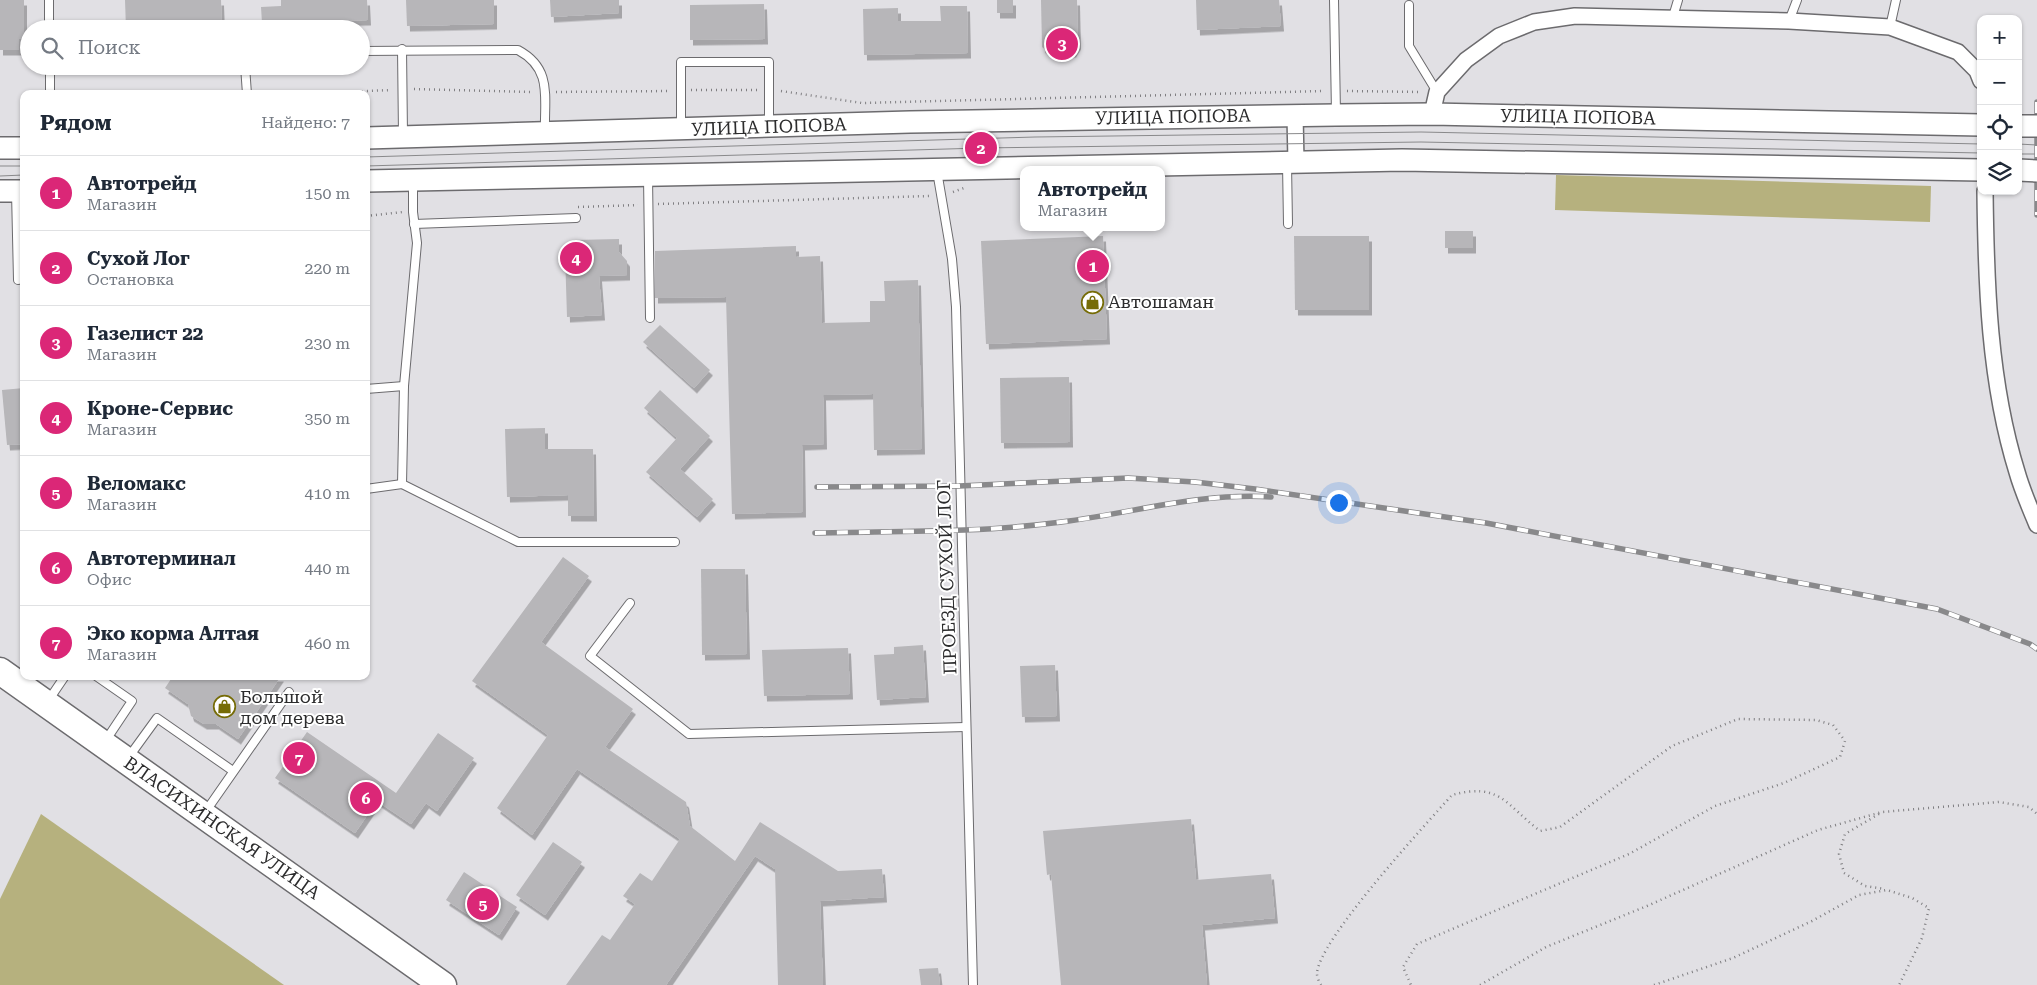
<!DOCTYPE html>
<html lang="ru">
<meta charset="utf-8">
<style>
body{margin:0;font-family:"Roboto Serif",serif;background:#f2f2f3;color:#1f2937}
.controls{position:absolute;right:15px;top:15px;display:grid;overflow:hidden;border-radius:10px;box-shadow:0 1px 4px #0004}
.controls button{width:45px;height:45px;display:grid;place-items:center;padding:0;border:0;border-bottom:1px solid #e0e1e3;background:#fff;color:#1f2937;font:25px sans-serif}
.you{position:absolute;left:1338px;top:502px;width:18px;height:18px;margin:-12px;border:4px solid #fff;border-radius:50%;background:#1a73e8;box-shadow:0 0 0 8px #1a73e833}
.badge{display:grid;place-items:center;width:32px;height:32px;border-radius:50%;background:#db2777;color:#fff;font-size:16px;font-weight:700}
.pin{position:absolute;translate:-50% -50%;border:2px solid #fff;box-shadow:0 1px 5px #0006}
.popup{position:absolute;left:1020px;top:166px;width:145px;height:65px;box-sizing:border-box;display:grid;place-content:center;border-radius:10px;background:#fff;filter:drop-shadow(0 1px 4px #0005);font-size:16px;white-space:nowrap;color:#747a83}
.popup b{font-size:19px;color:#1f2937}
.popup::after{content:'';position:absolute;left:50%;top:100%;margin-left:-10px;border:10px solid transparent;border-top-color:#fff}
.list{margin:0;padding:0;list-style:none}
h2{display:flex;justify-content:space-between;align-items:center;height:65px;margin:0;padding:0 20px;font-size:21px}
h2 small{font-size:16px;font-weight:400;color:#747a83}
.list li{display:grid;grid-template-columns:32px 1fr auto;gap:15px;align-items:center;box-sizing:border-box;height:75px;padding:0 20px;border-top:1px solid #e0e1e3}
.list b{display:block;font-size:19px;white-space:nowrap}
.list p{margin:0;font-size:16px;white-space:nowrap;color:#747a83}
.list em{font-size:16px;font-style:normal;color:#747a83}
.icon{flex:none;width:28px;height:28px;fill:none;stroke:currentColor;stroke-width:2;stroke-linecap:round;stroke-linejoin:round}
.map{position:relative;flex:none;width:2037px;height:985px;overflow:hidden}
.search{position:absolute;background:#fff;box-shadow:0 1px 4px #0004;left:20px;top:20px;width:350px;height:55px;display:flex;align-items:center;gap:12px;box-sizing:border-box;padding:0 18px;border-radius:28px;color:#747a83;font-size:19px}
.panel{position:absolute;background:#fff;box-shadow:0 1px 4px #0004;left:20px;top:90px;width:350px;height:590px;border-radius:10px}
.map>svg:first-child{display:block}
</style>
<div class="map">
<svg width="2037" height="985" viewBox="0 0 2037 985">
<defs>
<filter id="shadow"><feDropShadow dx="3" dy="5.5" stdDeviation="0" flood-color="#0004"/></filter>
</defs>
<rect width="100%" height="100%" fill="#e1e0e4"/>
<g fill="#b6b17e">
<polygon points="1556,175 1931,186 1930,222 1555,210"/>
<polygon points="41,814 284,985 0,985 0,899"/>
</g>
<g fill="#b7b6b9" filter="url(#shadow)">
<polygon points="0,0 24,0 24,39 19,39 19,50 0,50"/>
<polygon points="125,0 221,0 222,27 126,29"/>
<polygon points="281,0 367,0 368,20 262,23 261,7 281,6"/>
<polygon points="406,0 494,0 494,24 407,26"/>
<polygon points="550,0 619,0 619,13 551,17"/>
<rect x="997" y="0" width="16" height="13"/>
<polygon points="1041,0 1077,0 1078,44 1073,52 1049,53 1042,47"/>
<polygon points="1196,0 1279,0 1281,26 1197,30"/>
<polygon points="764,4 765,39 690,40 690,5"/>
<polygon points="940,6 967,6 968,53 864,55 863,9 898,8 898,21 941,21"/>
<rect x="1445" y="231" width="28" height="17"/>
<polygon points="1103,236 1107,339 986,344 981,241"/>
<polygon points="1294,236 1369,236 1369,310 1295,310"/>
<polygon points="619,239 619,252 627,261 627,275 599,276 602,315 567,317 565,253 574,240"/>
<polygon points="796,246 796,257 820,256 822,323 870,322 870,301 885,301 884,281 918,280 922,449 874,450 873,394 823,395 824,444 802,445 803,512 732,514 726,297 655,298 655,251"/>
<polygon points="660,325 710,370 694,388 643,342"/>
<polygon points="1069,377 1070,442 1001,443 1000,378"/>
<polygon points="24,388 24,444 7,445 2,390"/>
<polygon points="660,390 710,436 680,469 713,499 697,517 646,472 677,438 644,408"/>
<polygon points="545,428 545,449 593,449 594,516 568,516 568,495 507,497 505,429"/>
<polygon points="563,557 589,576 541,642 633,709 605,747 686,802 690,826 735,861 760,822 838,871 882,869 884,897 820,901 823,985 778,985 775,869 755,856 666,985 566,985 602,935 610,940 635,904 623,896 640,873 652,881 680,839 577,769 532,835 497,808 548,735 472,681"/>
<polygon points="701,569 745,569 747,654 702,655"/>
<polygon points="923,645 926,697 877,700 874,655 894,654 894,647"/>
<polygon points="848,648 850,694 764,696 762,650"/>
<polygon points="1055,665 1057,716 1022,717 1020,666"/>
<polygon points="173,676 281,676 238,739 216,724 204,724 191,716 188,704 165,688"/>
<polygon points="307,732 396,793 438,733 474,758 437,811 426,803 411,824 377,801 355,833 275,778"/>
<polygon points="1191,819 1196,880 1271,874 1275,918 1202,925 1207,985 1061,985 1051,874 1047,875 1043,831"/>
<polygon points="553,842 582,862 545,915 516,895"/>
<polygon points="464,872 517,907 499,935 446,900"/>
<polygon points="938,968 940,985 921,985 919,969"/>
</g>
<g fill="none" stroke-linecap="round" stroke-linejoin="round">
<defs>
<g id="service">
<polyline points="49,0 49,29"/>
<polyline points="1334,0 1336,113"/>
<polyline points="1409,5 1409,46 1437,92"/>
<polyline points="1672,20 1678,0"/>
<polyline points="1789,21 1797,0"/>
<polyline points="1890,27 1896,0"/>
<polyline points="402,49 403,135"/>
<path d="M 361,51 L 518,50 C 553,69 544,97 545,132"/>
<polyline points="50,66 50,94"/>
<polyline points="245,66 247,94"/>
<polyline points="681,128 681,62 769,62 769,125"/>
<polyline points="1287,164 1288,224"/>
<polyline points="937,171 952,259 956,307 973,985"/>
<polyline points="648,177 650,318"/>
<polyline points="413,182 413,212 417,243 404,386 402,484 518,542 675,542"/>
<polyline points="16,192 18,280"/>
<polyline points="414,224 576,218"/>
<polyline points="366,389 404,386"/>
<polyline points="366,489 402,484"/>
<polyline points="630,603 590,656 689,734 966,727"/>
<polyline points="96,676 132,701 106,740"/>
<polyline points="48,701 65,676"/>
<polyline points="128,758 157,718 233,771"/>
<polyline points="206,811 289,692"/>
</g>
<g id="minor">
<polyline points="1432,114 1437,92 1466,60 1499,36 1534,22 1575,16 1789,21 1890,27 1958,52 1977,71 1981,81"/>
<polyline points="1295,115 1296,162"/>
<path d="M 1985,191 C 1986,284 1989,382 2017,472 C 2022,490 2030,508 2037,525"/>
</g>
<g id="secondary">
<polyline points="366,138 910,122 1336,115 1432,114 1981,125"/>
<polyline points="0,148 24,148"/>
<polyline points="366,181 1402,160 1981,170"/>
<polyline points="0,191 24,191"/>
</g>
<polyline id="trunk" points="0,671 443,985"/>
</defs>
<use href="#service" stroke="#6c6b6e" stroke-width="10"/>
<use href="#minor" stroke="#6c6b6e" stroke-width="18"/>
<use href="#secondary" stroke="#6c6b6e" stroke-width="24"/>
<use href="#trunk" stroke="#6c6b6e" stroke-width="29"/>
<g stroke="#7f7e81" stroke-width="2.5" stroke-dasharray="1 4" stroke-linecap="butt">
<polyline points="414,89 533,92"/>
<polyline points="691,90 758,90"/>
<polyline points="781,91 862,103 1324,91"/>
<polyline points="1347,91 1422,92"/>
<polyline points="556,92 671,91"/>
<polyline points="297,94 391,90"/>
<polyline points="953,192 964,188"/>
<polyline points="658,204 930,196"/>
<polyline points="578,207 638,205"/>
<polyline points="366,216 403,212"/>
<polyline points="1879,814 1845,834 1839,854 1844,873 1865,886 1885,889"/>
<path d="M 1321,985 C 1319,982 1317,977 1317,974 C 1317,942 1426,824 1452,795 C 1500,782 1505,804 1540,831 L 1560,827 L 1672,746 L 1738,719 L 1816,720 L 1833,725 L 1845,741 L 1840,757 L 1784,783 L 1715,806 L 1629,854 L 1417,944 L 1403,967 L 1411,985"/>
<polyline points="1480,985 1546,947 1647,906 1818,830 1882,812 1999,802 2029,807 2037,814"/>
<polyline points="1654,985 1733,958 1812,921 1859,895 1887,890 1912,898 1929,908 1922,938 1899,985"/>
</g>
<use href="#service" stroke="#fff" stroke-width="8"/>
<use href="#minor" stroke="#fff" stroke-width="15"/>
<use href="#secondary" stroke="#fff" stroke-width="21"/>
<use href="#trunk" stroke="#fff" stroke-width="26"/>
<g stroke="#89898b" stroke-width="1">
<polyline points="2018,144 2037,145"/>
<polyline points="2018,154 2037,154"/>
<polyline points="366,157 1035,137 1421,132 1981,144"/>
<polyline points="0,166 24,166"/>
<polyline points="366,166 981,148 1421,142 1981,153"/>
<polyline points="0,176 24,175"/>
</g>
<defs>
<g id="rail">
<polyline points="2037,102 2037,215"/>
<polyline points="817,487 959,486 1128,478 1195,482 1255,489 1486,523 1937,609 2030,644 2037,649"/>
<path d="M 815,533 C 894,531 975,533 1053,523 C 1125,515 1198,492 1271,497"/>
</g>
</defs>
<use href="#rail" stroke="#89898b" stroke-width="5.5"/>
<use href="#rail" stroke="#fff" stroke-width="4" stroke-dasharray="11" stroke-linecap="butt"/>
<defs>
<g id="secondary-bridge">
<polyline points="2018,126 2037,126"/>
<polyline points="2018,170 2037,171"/>
</g>
</defs>
<use href="#secondary-bridge" stroke="#6c6b6e" stroke-width="24" stroke-linecap="butt"/>
<use href="#secondary-bridge" stroke="#fff" stroke-width="21"/>
</g>
<defs>
<symbol id="shop-ring" viewBox="-11 -11 22 22"><circle r="9.5" fill="#fff" stroke="#766c07" stroke-width="1.5"/><path d="M-5-2.5h2.3a2.7 3.5 0 0 1 5.4 0H5L5.5 6h-11ZM-1.5-2.5h3a1.5 2.3 0 0 0-3 0Z" fill="#766c07"/></symbol>
</defs>
<g fill-rule="evenodd">
<use href="#shop-ring" x="1080" y="290" width="25" height="25"/>
<use href="#shop-ring" x="212" y="694" width="25" height="25"/>
</g>
<g text-anchor="middle" stroke-width="4" stroke-linejoin="round" paint-order="stroke">
<g font-size="18" fill="#2c2c2d" stroke="#fff">
<text transform="translate(1173 117) rotate(-1)" y="6">УЛИЦА ПОПОВА</text>
<text transform="translate(1578 117) rotate(1)" y="6">УЛИЦА ПОПОВА</text>
<text transform="translate(769 127) rotate(-2)" y="6">УЛИЦА ПОПОВА</text>
<text transform="translate(947 577) rotate(-92)" y="6">ПРОЕЗД СУХОЙ ЛОГ</text>
<text transform="translate(222 828) rotate(35)" y="6">ВЛАСИХИНСКАЯ УЛИЦА</text>
</g>
<g font-size="18" fill="#2c2c2d" stroke="#fff" text-anchor="start">
<text x="1108" y="308">Автошаман</text>
<text x="240" y="703">Большой<tspan x="240" dy="21">дом дерева</tspan></text>
</g>
</g>
</svg>
<div class="controls">
<button>+</button>
<button>−</button>
<button><svg class="icon" aria-label="locate" viewBox="0 0 24 24"><circle cx="12" cy="12" r="6"/><path d="M12 2v4M12 18v4M2 12h4M18 12h4"/></svg></button>
<button><svg class="icon" aria-label="layers" viewBox="0 0 24 24"><path d="M12 4l9 5-9 5-9-5zM3 14l9 5 9-5"/></svg></button>
</div>
<div class="you"></div>
<div class="pin badge" style="left:1093px;top:266px">1</div>
<div class="popup"><b>Автотрейд</b>Магазин</div>
<div class="pin badge" style="left:981px;top:148px">2</div>
<div class="pin badge" style="left:1062px;top:44px">3</div>
<div class="pin badge" style="left:576px;top:258px">4</div>
<div class="pin badge" style="left:483px;top:904px">5</div>
<div class="pin badge" style="left:366px;top:798px">6</div>
<div class="pin badge" style="left:299px;top:758px">7</div>
<div class="search"><svg class="icon" aria-label="search" viewBox="0 0 24 24"><circle cx="10" cy="10" r="6"/><path d="M15 15l6 6"/></svg>Поиск</div>
<section class="panel">
<h2>Рядом<small>Найдено: 7</small></h2>
<ul class="list">
<li><span class="badge">1</span><div><b>Автотрейд</b><p>Магазин</p></div><em>150 m</em></li>
<li><span class="badge">2</span><div><b>Сухой Лог</b><p>Остановка</p></div><em>220 m</em></li>
<li><span class="badge">3</span><div><b>Газелист 22</b><p>Магазин</p></div><em>230 m</em></li>
<li><span class="badge">4</span><div><b>Кроне-Сервис</b><p>Магазин</p></div><em>350 m</em></li>
<li><span class="badge">5</span><div><b>Веломакс</b><p>Магазин</p></div><em>410 m</em></li>
<li><span class="badge">6</span><div><b>Автотерминал</b><p>Офис</p></div><em>440 m</em></li>
<li><span class="badge">7</span><div><b>Эко корма Алтая</b><p>Магазин</p></div><em>460 m</em></li>
</ul>
</section>
</div>
